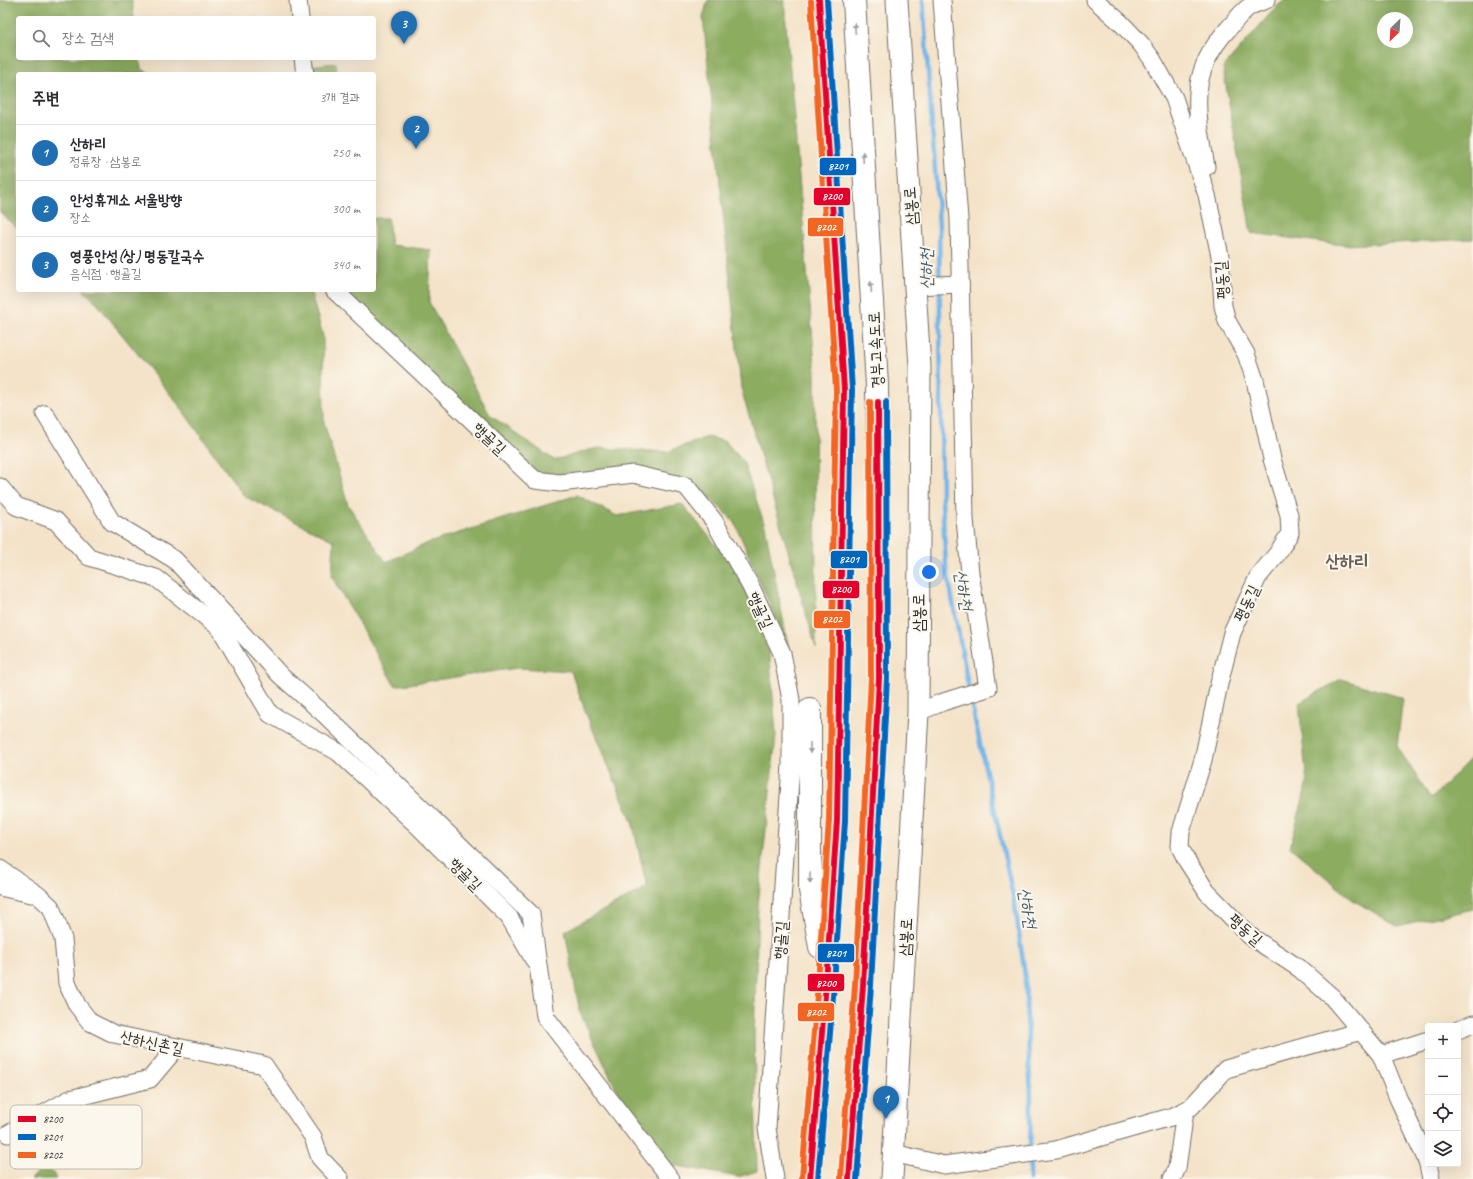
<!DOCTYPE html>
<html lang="ko">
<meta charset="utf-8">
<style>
body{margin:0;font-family:Caveat,"Poor Story",sans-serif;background:#f7f7f7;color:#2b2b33}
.controls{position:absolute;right:12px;bottom:12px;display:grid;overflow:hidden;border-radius:4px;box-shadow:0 4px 16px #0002}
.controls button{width:36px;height:36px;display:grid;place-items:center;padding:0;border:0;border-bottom:1px solid #e1e1e2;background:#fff;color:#2b2b33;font:20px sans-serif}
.compass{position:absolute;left:1377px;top:12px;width:36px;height:36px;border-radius:50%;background:#fff;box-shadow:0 4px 16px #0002;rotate:205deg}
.you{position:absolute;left:929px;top:572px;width:14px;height:14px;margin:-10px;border:3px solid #fff;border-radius:50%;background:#1a73e8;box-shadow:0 0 0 6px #1a73e833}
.badge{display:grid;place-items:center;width:26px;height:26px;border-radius:50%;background:#1f6fb2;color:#fff;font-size:13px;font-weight:700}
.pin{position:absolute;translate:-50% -33px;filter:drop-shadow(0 1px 2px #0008)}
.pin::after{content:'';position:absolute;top:21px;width:14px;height:12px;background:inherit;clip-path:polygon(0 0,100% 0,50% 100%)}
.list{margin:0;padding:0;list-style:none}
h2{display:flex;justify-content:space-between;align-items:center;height:52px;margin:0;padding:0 16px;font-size:17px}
h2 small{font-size:13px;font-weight:400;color:#7c7c81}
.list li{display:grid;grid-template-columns:26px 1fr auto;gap:12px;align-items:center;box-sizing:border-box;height:56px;padding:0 16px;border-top:1px solid #e1e1e2}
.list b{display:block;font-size:15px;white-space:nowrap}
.list p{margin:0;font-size:13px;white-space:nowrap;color:#7c7c81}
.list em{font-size:13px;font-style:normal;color:#7c7c81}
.icon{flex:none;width:22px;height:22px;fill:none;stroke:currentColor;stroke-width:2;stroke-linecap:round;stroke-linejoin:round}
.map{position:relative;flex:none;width:1473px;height:1179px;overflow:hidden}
.search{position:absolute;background:#fff;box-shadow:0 4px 16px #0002;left:16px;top:16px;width:360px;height:44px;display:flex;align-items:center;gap:10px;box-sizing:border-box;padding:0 14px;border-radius:4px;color:#7c7c81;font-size:15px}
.panel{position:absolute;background:#fff;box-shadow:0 4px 16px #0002;left:16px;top:72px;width:360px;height:220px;border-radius:4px}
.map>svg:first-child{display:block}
</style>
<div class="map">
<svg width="1473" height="1179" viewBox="0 0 1473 1179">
<rect width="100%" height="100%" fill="#fbf7ec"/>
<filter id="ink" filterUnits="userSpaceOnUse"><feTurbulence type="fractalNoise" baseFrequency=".025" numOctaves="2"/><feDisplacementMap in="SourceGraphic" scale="8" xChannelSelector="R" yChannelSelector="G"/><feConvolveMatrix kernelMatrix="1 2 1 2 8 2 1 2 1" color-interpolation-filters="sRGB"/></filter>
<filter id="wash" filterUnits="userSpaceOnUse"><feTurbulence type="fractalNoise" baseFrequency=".012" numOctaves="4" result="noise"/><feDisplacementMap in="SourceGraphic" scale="16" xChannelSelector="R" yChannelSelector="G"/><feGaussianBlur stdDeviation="0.9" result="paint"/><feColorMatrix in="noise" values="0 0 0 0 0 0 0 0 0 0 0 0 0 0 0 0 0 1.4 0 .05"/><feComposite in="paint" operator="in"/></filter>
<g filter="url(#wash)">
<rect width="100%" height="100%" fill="#f4e3c9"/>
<g fill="#8cac61" stroke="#5c6c46" fill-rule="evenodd">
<polygon points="0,0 132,0 134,18 18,18 18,58 140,58 141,69 152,74 18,74 18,229 0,212"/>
<polygon points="708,0 784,0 815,365 816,648 741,388 703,17"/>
<path d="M 1285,0 L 1473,0 L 1473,239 L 1397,243 L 1343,245 L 1251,233 L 1223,68 L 1276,7 ZM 1383,18 L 1407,18 L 1407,42 L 1383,42 Z"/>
<polygon points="336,63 337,74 310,74 309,66"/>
<polygon points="374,218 388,218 391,245 431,250 429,302 490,415 554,460 597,448 667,452 707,437 725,441 743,461 765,526 789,650 734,521 689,479 563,478 524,468 343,290 374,290"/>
<polygon points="83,290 310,290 323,336 324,423 348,505 386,562 428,543 577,495 617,516 682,504 746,581 770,658 776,735 758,906 754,1039 757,1171 738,1177 667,1164 619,1095 580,1013 565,931 647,887 632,821 587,716 571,671 517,668 395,686 332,577 334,541 244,496 178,404 95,301"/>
<polygon points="1341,679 1403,698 1397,746 1431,799 1473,756 1473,909 1397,926 1353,900 1290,847 1307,784 1299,703"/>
<polygon points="48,1163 56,1179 31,1179"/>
</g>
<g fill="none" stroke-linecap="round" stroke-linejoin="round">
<g stroke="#74b6e9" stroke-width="4.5">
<polyline points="923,0 939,226 942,501 946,565 969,690"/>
<polyline points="970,697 1015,905 1025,976 1031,1096 1030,1150"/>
<polyline points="1030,1179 1030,1157"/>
</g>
</g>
</g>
<g filter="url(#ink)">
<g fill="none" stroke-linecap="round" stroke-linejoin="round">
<defs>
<g id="minor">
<polyline points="298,0 300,18"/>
<polyline points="1095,0 1121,23 1141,44 1152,59 1174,98 1207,195 1220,256 1223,306 1227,321 1246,354 1255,380 1272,459 1289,515 1290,533 1277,554 1258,577 1232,633 1219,684 1203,760 1181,832 1180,847 1187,861 1207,892 1250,936 1300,969 1332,997 1381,1055 1398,1098 1428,1163"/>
<polyline points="303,58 305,74"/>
<path d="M 1206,167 C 1197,111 1186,75 1228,29 C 1234,23 1241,12 1249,7 C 1254,4 1261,2 1266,0"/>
<polyline points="915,286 960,284"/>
<polyline points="334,290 535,480 560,483 633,474 686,486 714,521 750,585 782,653 791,700 791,765 767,1128 775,1179"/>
<polyline points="45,414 112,522 175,560 281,676 324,714 531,914 545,1016 671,1179"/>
<polyline points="0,487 16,506 56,521 89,557 156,578 220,628 270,714 338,752 419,827 509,917 534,960"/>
<polyline points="918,712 943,702 988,688 970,573 965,519 959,219 942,0"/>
<polyline points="0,869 38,895 51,907 63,939 67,983 77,1005 90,1022 114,1034 264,1065 313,1137 320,1158 340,1179"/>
<polyline points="0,887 31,894"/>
<polyline points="1458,1030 1473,1024"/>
<polyline points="1381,1055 1428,1040"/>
<polyline points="8,1134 70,1099 150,1079 177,1047"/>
<polyline points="893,1153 944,1165 1056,1150 1174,1116 1191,1107 1226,1069 1361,1031"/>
<polyline points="1428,1164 1431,1179"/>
<polyline points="1172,1179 1177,1168 1185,1111"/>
</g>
<polyline id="major" points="892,1179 918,712 920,367 897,0"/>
<g id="highway">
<polyline points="810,709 810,890 820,947"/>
<polyline points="810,1179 826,983 837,820 844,390 819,0"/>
<polyline points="849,1179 863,985 879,678 879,543 877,385 854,0"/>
</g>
</defs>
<use href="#minor" stroke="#716b62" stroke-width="19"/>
<use href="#major" stroke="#716b62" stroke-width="23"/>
<use href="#highway" stroke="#716b62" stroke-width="24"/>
<use href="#minor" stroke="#fff" stroke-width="17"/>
<use href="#major" stroke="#fff" stroke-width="21"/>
<use href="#highway" stroke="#fff" stroke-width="22"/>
<defs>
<g id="bus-1">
<polyline points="810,1179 826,983 837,820 844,390 819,0"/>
<polyline points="849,1179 863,985 879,678 878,402"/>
</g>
<g id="bus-2">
<polyline points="818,1179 834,984 845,821 852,390 827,0"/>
<polyline points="857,1179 871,985 887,678 886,402"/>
</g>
<g id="bus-3">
<polyline points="802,1178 818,982 829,820 836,390 811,1"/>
<polyline points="841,1178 855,985 871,678 870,402"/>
</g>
</defs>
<use href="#bus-1" stroke="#fbf7ec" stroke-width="9"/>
<use href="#bus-2" stroke="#fbf7ec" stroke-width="9"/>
<use href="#bus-3" stroke="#fbf7ec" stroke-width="9"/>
<use href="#bus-1" stroke="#e4002b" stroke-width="6"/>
<use href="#bus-2" stroke="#0065bd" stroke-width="6"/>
<use href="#bus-3" stroke="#f26522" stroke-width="6"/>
</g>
<defs><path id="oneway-solid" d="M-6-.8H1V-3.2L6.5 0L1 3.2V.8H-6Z"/></defs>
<g fill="#a0a0a0">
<use href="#oneway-solid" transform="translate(855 28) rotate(-93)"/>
<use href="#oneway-solid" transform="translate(863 157) rotate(-93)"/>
<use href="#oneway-solid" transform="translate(871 287) rotate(-94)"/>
<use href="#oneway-solid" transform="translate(810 748) rotate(90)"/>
<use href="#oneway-solid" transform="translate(810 878) rotate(90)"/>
</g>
</g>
<g text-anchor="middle" stroke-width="4" stroke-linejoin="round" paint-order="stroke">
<g font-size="16" fill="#2b2b2b" stroke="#fbf7ec">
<text transform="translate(910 206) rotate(-94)" y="6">삼봉로</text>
<text transform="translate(1221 280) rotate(-94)" y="6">평동길</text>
<text transform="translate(875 350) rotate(-93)" y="6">경부고속도로</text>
<text transform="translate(490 438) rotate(43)" y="6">행골길</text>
<text transform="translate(1246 603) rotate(-65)" y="6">평동길</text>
<text transform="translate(761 610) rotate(65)" y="6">행골길</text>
<text transform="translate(918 613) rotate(-90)" y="6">삼봉로</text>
<text transform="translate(466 874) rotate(45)" y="6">행골길</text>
<text transform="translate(1246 929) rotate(41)" y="6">평동길</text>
<text transform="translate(905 937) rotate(-87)" y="6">삼봉로</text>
<text transform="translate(780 940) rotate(-86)" y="6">행골길</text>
<text transform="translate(152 1042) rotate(12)" y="6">산하신촌길</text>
</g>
<g font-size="17" font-style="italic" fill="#455c6e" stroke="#fbf7ec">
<text transform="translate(926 269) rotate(-91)" y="6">산하천</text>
<text transform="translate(964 590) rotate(80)" y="6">산하천</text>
<text transform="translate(1028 908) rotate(80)" y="6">산하천</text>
</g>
<g font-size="18" font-weight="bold" fill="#6c5d55" stroke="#fbf7ec">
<text x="1347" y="567">산하리</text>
</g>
</g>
<rect x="10" y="1105" width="132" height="64" rx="6" fill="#fbf7ec" stroke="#bdbab2" stroke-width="1"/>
<rect x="18" y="1116" width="18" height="6" fill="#e4002b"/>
<rect x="18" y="1134" width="18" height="6" fill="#0065bd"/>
<rect x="18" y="1152" width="18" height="6" fill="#f26522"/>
<g font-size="11" fill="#2b2b2b">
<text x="43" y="1123">8200</text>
<text x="43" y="1141">8201</text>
<text x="43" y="1159">8202</text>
</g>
<g stroke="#fbf7ec" stroke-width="1.5">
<rect x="819" y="157" width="38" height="19" rx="4" fill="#0065bd"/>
<rect x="813" y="187" width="38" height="19" rx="4" fill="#e4002b"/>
<rect x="807" y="217" width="37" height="20" rx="4" fill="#f26522"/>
<rect x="830" y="550" width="38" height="19" rx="4" fill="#0065bd"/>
<rect x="822" y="580" width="38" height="19" rx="4" fill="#e4002b"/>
<rect x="813" y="610" width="38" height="19" rx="4" fill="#f26522"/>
<rect x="817" y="943" width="38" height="20" rx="4" fill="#0065bd"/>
<rect x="807" y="973" width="38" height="19" rx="4" fill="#e4002b"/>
<rect x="797" y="1002" width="38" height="20" rx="4" fill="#f26522"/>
</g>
<g font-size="11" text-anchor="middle" font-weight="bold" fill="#fff">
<text x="838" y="170">8201</text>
<text x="832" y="200">8200</text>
<text x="826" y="231">8202</text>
<text x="849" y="563">8201</text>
<text x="841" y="593">8200</text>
<text x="832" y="623">8202</text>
<text x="836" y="957">8201</text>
<text x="826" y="987">8200</text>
<text x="816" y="1016">8202</text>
</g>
</svg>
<div class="controls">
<button>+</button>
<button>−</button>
<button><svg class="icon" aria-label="locate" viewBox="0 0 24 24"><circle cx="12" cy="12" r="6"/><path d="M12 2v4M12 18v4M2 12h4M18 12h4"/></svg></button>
<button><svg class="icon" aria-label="layers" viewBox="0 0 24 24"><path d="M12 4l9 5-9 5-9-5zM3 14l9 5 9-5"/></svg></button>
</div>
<svg class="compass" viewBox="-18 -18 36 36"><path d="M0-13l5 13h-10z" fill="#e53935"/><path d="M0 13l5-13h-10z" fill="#7c7c81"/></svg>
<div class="you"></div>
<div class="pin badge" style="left:886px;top:1119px">1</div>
<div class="pin badge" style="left:416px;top:149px">2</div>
<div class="pin badge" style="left:404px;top:44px">3</div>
<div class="search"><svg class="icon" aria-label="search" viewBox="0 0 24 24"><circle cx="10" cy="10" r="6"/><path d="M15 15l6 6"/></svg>장소 검색</div>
<section class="panel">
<h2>주변<small>3개 결과</small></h2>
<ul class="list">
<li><span class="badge">1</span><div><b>산하리</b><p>정류장 · 삼봉로</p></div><em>250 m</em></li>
<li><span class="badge">2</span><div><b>안성휴게소 서울방향</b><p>장소</p></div><em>300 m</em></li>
<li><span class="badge">3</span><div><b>영풍안성(상) 명동칼국수</b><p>음식점 · 행골길</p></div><em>340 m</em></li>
</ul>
</section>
</div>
